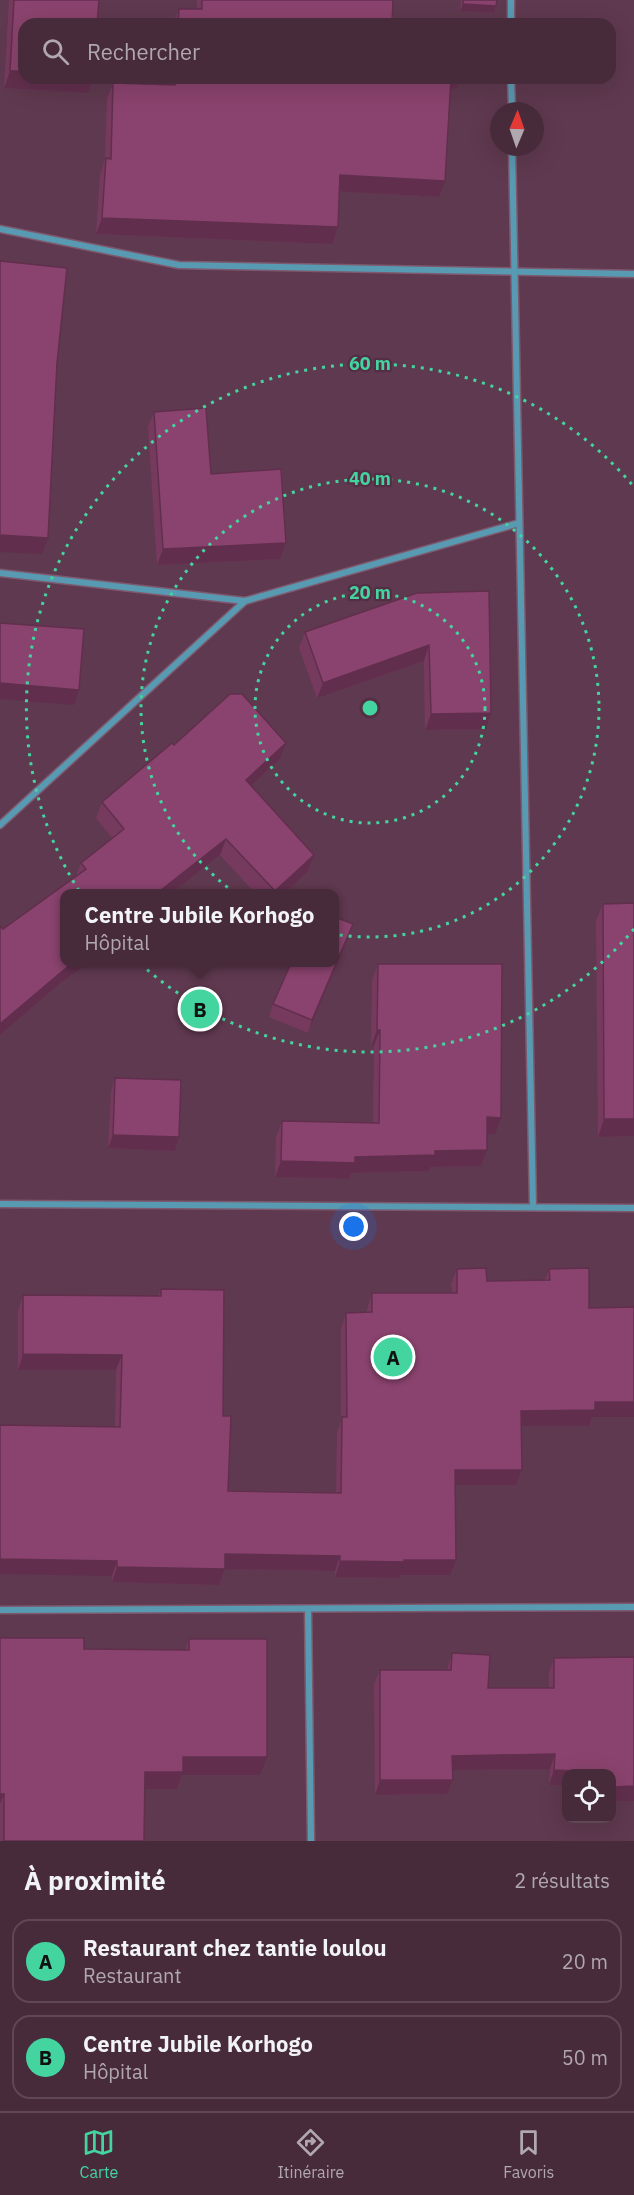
<!DOCTYPE html>
<html lang="fr">
<meta charset="utf-8">
<style>
body{margin:0;font-family:"IBM Plex Sans",sans-serif;background:#4e3342;color:#f1f3f6}
.controls{position:absolute;right:18px;bottom:18px;display:grid;overflow:hidden;border-radius:12px;box-shadow:0 6px 24px #0002}
.controls button{width:54px;height:54px;display:grid;place-items:center;padding:0;border:0;border-bottom:2px solid #5f4755;background:#472b3b;color:#f1f3f6;font:30px sans-serif}
.compass{position:absolute;left:490px;top:102px;width:54px;height:54px;border-radius:50%;background:#472b3b;box-shadow:0 6px 24px #0002;rotate:2deg}
.you{position:absolute;left:354px;top:1227px;width:21px;height:21px;margin:-15px;border:4px solid #fff;border-radius:50%;background:#1a73e8;box-shadow:0 0 0 9px #1a73e833}
.badge{display:grid;place-items:center;width:39px;height:39px;border-radius:50%;background:#44d49f;color:#111;font-size:20px;font-weight:700}
.pin{position:absolute;translate:-50% -50%;border:3px solid #fff;box-shadow:0 2px 6px #0006}
.popup{position:absolute;left:60px;top:889px;width:279px;height:78px;box-sizing:border-box;display:grid;place-content:center;border-radius:12px;background:#472b3b;filter:drop-shadow(0 2px 4px #0005);font-size:20px;white-space:nowrap;color:#b0a7af}
.popup b{font-size:22px;color:#f1f3f6}
.popup::after{content:'';position:absolute;left:50%;top:100%;margin-left:-12px;border:12px solid transparent;border-top-color:#472b3b}
.list{margin:0;padding:0;list-style:none}
h2{display:flex;justify-content:space-between;align-items:center;height:78px;margin:0;padding:0 24px;font-size:26px}
h2 small{font-size:20px;font-weight:400;color:#b0a7af}
.list li{display:grid;grid-template-columns:39px 1fr auto;gap:18px;align-items:center;box-sizing:border-box;height:84px;margin:0 12px 12px;padding:0 12px;border:2px solid #5f4755;border-radius:18px}
.list b{display:block;font-size:22px;white-space:nowrap}
.list p{margin:0;font-size:20px;white-space:nowrap;color:#b0a7af}
.list em{font-size:20px;font-style:normal;color:#b0a7af}
.icon{flex:none;width:33px;height:33px;fill:none;stroke:currentColor;stroke-width:2;stroke-linecap:round;stroke-linejoin:round}
.map{position:relative;flex:none;width:634px;height:1841px;overflow:hidden}
.search{position:absolute;background:#472b3b;box-shadow:0 6px 24px #0002;left:18px;right:18px;top:18px;height:66px;display:flex;align-items:center;gap:15px;box-sizing:border-box;padding:0 21px;border-radius:18px;color:#b0a7af;font-size:22px}
.sheet{height:270px;background:#472b3b}
nav{display:flex;justify-content:space-around;align-items:center;box-sizing:border-box;height:84px;border-top:2px solid #5f4755;background:#472b3b;font-size:16px;color:#b0a7af}
nav a{display:grid;justify-items:center;gap:3px}
nav .on{color:#44d49f}
.map>svg:first-child{display:block}
</style>
<div class="map">
<svg width="634" height="1841" viewBox="0 0 634 1841">
<rect width="100%" height="100%" fill="#5f394f"/>
<g fill="none" stroke-linecap="round" stroke-linejoin="round">
<defs>
<g id="minor">
<polyline points="511,0 511,24"/>
<polyline points="511,78 512,111"/>
<polyline points="512,147 533,1206"/>
<polyline points="0,229 179,265 634,274"/>
<polyline points="0,573 245,601 519,523"/>
<polyline points="0,825 245,601"/>
<polyline points="0,1204 634,1208"/>
<polyline points="308,1609 311,1841"/>
<polyline points="0,1610 634,1607"/>
</g>
</defs>
<use href="#minor" stroke="#7d596e" stroke-width="9"/>
<use href="#minor" stroke="#589ab2" stroke-width="6"/>
</g>
<g fill="#773a5f">
<polygon points="9,0 99,0 24,78 94,78 88,93 4,88"/>
<polygon points="197,0 393,0 392,24 173,24 179,9 197,9"/>
<polygon points="461,0 497,0 496,6 494,13 460,11"/>
<polygon points="170,78 460,78 457,89 450,88 439,197 339,191 338,227 332,244 96,234 100,175 105,159 107,99 113,83 170,85"/>
<polygon points="154,412 211,474 286,543 280,559 157,565 148,427"/>
<polygon points="417,593 486,729 425,730 424,661 317,698 299,648 305,632"/>
<polygon points="174,745 280,759 251,786 314,855 308,871 284,894 256,894 220,855 171,894 65,894 65,963 88,963 59,984 0,1035 0,926 3,929 76,876 81,863 112,838 96,818 102,802"/>
<polygon points="634,903 634,1136 598,1137 596,921 603,904"/>
<polygon points="348,937 308,1033 269,1017 273,1004"/>
<polygon points="378,964 495,1134 487,1134 481,1166 430,1167 429,1171 351,1173 349,1179 275,1177 276,1138 282,1121 373,1123 374,1046 371,1046 372,980"/>
<polygon points="115,1078 179,1137 175,1151 108,1148 111,1091"/>
<polygon points="457,1269 487,1281 545,1280 549,1269 589,1308 634,1307 634,1417 592,1417 589,1426 521,1426 522,1470 516,1485 455,1485 450,1575 400,1575 399,1578 335,1577 335,1571 225,1569 219,1585 112,1582 116,1370 18,1370 18,1311 23,1295 158,1296 161,1289 223,1416 228,1491 336,1492 337,1433 341,1421 341,1328 346,1313 367,1313 367,1309 372,1293 452,1293 451,1284"/>
<polygon points="0,1638 84,1649 185,1650 189,1639 260,1775 182,1775 177,1789 145,1789 144,1841 0,1841"/>
<polygon points="452,1653 488,1688 549,1688 549,1672 554,1658 634,1657 634,1801 612,1801 612,1773 567,1773 567,1786 549,1785 550,1769 452,1770 453,1780 447,1794 375,1795 374,1684 380,1670 447,1670"/>
</g>
<g fill="#612f4d">
<polygon points="463,4 496,6 494,13 460,11"/>
<polygon points="10,71 24,71 24,78 94,78 88,93 4,88"/>
<polygon points="449,78 460,78 457,89 445,88"/>
<polygon points="340,175 445,181 439,197 334,191"/>
<polygon points="102,218 338,227 332,244 96,234"/>
<polygon points="0,535 48,538 42,554 0,552"/>
<polygon points="286,543 280,559 157,565 163,549"/>
<polygon points="429,645 424,661 317,698 323,683"/>
<polygon points="0,683 79,690 74,705 0,699"/>
<polygon points="491,713 486,729 425,730 431,714"/>
<polygon points="286,743 280,759 240,796 246,780"/>
<polygon points="226,839 220,855 171,894 156,894"/>
<polygon points="314,855 308,871 284,894 274,894 275,891"/>
<polygon points="353,924 348,937 308,1033 312,1020"/>
<polygon points="72,963 88,963 59,984 0,1035 0,1024"/>
<polygon points="377,1030 380,1030 374,1046 371,1046"/>
<polygon points="487,1117 501,1118 495,1134 481,1134"/>
<polygon points="604,1119 634,1119 634,1136 598,1137"/>
<polygon points="113,1135 179,1137 175,1151 108,1148"/>
<polygon points="487,1150 481,1166 430,1167 429,1171 351,1173 349,1179 275,1177 281,1161 355,1157 435,1151"/>
<polygon points="23,1354 122,1355 116,1370 18,1370"/>
<polygon points="595,1402 634,1402 634,1417 592,1417 589,1426 515,1426 521,1411"/>
<polygon points="455,1470 522,1470 516,1485 449,1485"/>
<polygon points="225,1554 340,1556 335,1571 219,1569"/>
<polygon points="0,1559 117,1561 112,1576 0,1574"/>
<polygon points="404,1560 456,1560 450,1575 400,1575 399,1578 335,1577 340,1561"/>
<polygon points="117,1567 225,1569 219,1585 112,1582"/>
<polygon points="555,1754 550,1769 447,1770 452,1756"/>
<polygon points="183,1757 267,1757 260,1775 182,1775 177,1789 138,1789 145,1772"/>
<polygon points="554,1770 575,1771 575,1773 567,1773 567,1786 549,1785"/>
<polygon points="380,1780 453,1780 447,1794 375,1795"/>
<polygon points="634,1786 634,1801 612,1801 612,1787"/>
<polygon points="0,1794 4,1794 0,1804"/>
</g>
<g fill="#8a436e" stroke="#612f4d" stroke-width="1.5">
<polygon points="14,0 99,0 97,24 24,24 24,71 10,71"/>
<polygon points="202,0 393,0 392,24 178,24 179,9 202,9"/>
<polygon points="463,0 497,0 496,6 463,4"/>
<polygon points="175,78 451,78 445,181 340,175 338,227 102,218 106,158 111,159 113,83 175,85"/>
<polygon points="0,261 67,268 57,363 48,538 0,535"/>
<polygon points="206,408 211,474 281,469 286,543 163,549 154,412"/>
<polygon points="489,591 491,713 431,714 429,645 323,683 305,632 417,593"/>
<polygon points="0,623 84,629 79,690 0,683"/>
<polygon points="230,694 242,694 286,743 246,780 314,855 275,891 226,839 156,894 65,894 65,963 72,963 0,1024 0,926 3,929 86,869 81,863 124,829 102,802 172,743 174,745"/>
<polygon points="634,903 634,1119 604,1119 603,904"/>
<polygon points="335,917 353,924 312,1020 273,1004 291,963 335,963"/>
<polygon points="378,964 502,964 501,1118 487,1117 487,1150 435,1151 435,1155 355,1157 355,1163 281,1161 282,1121 379,1123 380,1030 377,1030"/>
<polygon points="115,1078 181,1080 179,1137 113,1135"/>
<polygon points="486,1268 487,1281 550,1280 549,1269 589,1268 589,1308 634,1307 634,1402 595,1402 595,1410 521,1411 522,1470 455,1470 456,1560 404,1560 404,1562 340,1561 340,1556 225,1554 225,1569 117,1567 117,1561 0,1559 0,1425 120,1427 122,1355 23,1354 23,1295 161,1296 161,1289 224,1290 223,1416 231,1416 228,1491 341,1493 342,1417 347,1417 346,1313 372,1312 372,1293 457,1293 457,1269"/>
<polygon points="0,1638 84,1638 84,1649 189,1650 189,1639 267,1639 267,1757 183,1757 183,1772 145,1772 144,1841 4,1841 4,1794 0,1794"/>
<polygon points="452,1653 490,1655 488,1688 554,1688 554,1658 634,1657 634,1786 612,1787 612,1773 575,1773 575,1771 554,1770 555,1754 452,1756 453,1780 380,1780 380,1670 451,1670"/>
</g>
<g fill="none" stroke="#44d49f" stroke-width="3" stroke-dasharray="3 6">
<circle cx="370" cy="708" r="115"/>
<circle cx="370" cy="708" r="229"/>
<path d="M634 929A344 344 0 1 1 634 487"/>
</g>
<circle cx="370" cy="708" r="9" fill="#44d49f" stroke="#532e44" stroke-width="3"/>
<g font-size="18" text-anchor="middle" font-weight="bold" fill="#44d49f" stroke="#532e44" stroke-width="4.5" stroke-linejoin="round" paint-order="stroke">
<text x="370" y="370">60 m</text>
<text x="370" y="485">40 m</text>
<text x="370" y="599">20 m</text>
</g>
</svg>
<div class="controls">
<button><svg class="icon" aria-label="locate" viewBox="0 0 24 24"><circle cx="12" cy="12" r="6"/><path d="M12 2v4M12 18v4M2 12h4M18 12h4"/></svg></button>
</div>
<svg class="compass" viewBox="-18 -18 36 36"><path d="M0-13l5 13h-10z" fill="#e53935"/><path d="M0 13l5-13h-10z" fill="#b0a7af"/></svg>
<div class="you"></div>
<div class="pin badge" style="left:393px;top:1357px">A</div>
<div class="pin badge" style="left:200px;top:1009px">B</div>
<div class="popup"><b>Centre Jubile Korhogo</b>Hôpital</div>
<div class="search"><svg class="icon" aria-label="search" viewBox="0 0 24 24"><circle cx="10" cy="10" r="6"/><path d="M15 15l6 6"/></svg>Rechercher</div>
</div>
<section class="sheet">
<h2>À proximité<small>2 résultats</small></h2>
<ul class="list">
<li><span class="badge">A</span><div><b>Restaurant chez tantie loulou</b><p>Restaurant</p></div><em>20 m</em></li>
<li><span class="badge">B</span><div><b>Centre Jubile Korhogo</b><p>Hôpital</p></div><em>50 m</em></li>
</ul>
</section>
<nav>
<a class="on"><svg class="icon" aria-label="map" viewBox="0 0 24 24"><path d="M3 6l6-2 6 2 6-2v14l-6 2-6-2-6 2zM9 4v14M15 6v14"/></svg>Carte</a>
<a><svg class="icon" aria-label="directions" viewBox="0 0 24 24"><path d="M12 3l9 9-9 9-9-9zM9 14v-3h6M13 9l2 2-2 2"/></svg>Itinéraire</a>
<a><svg class="icon" aria-label="saved" viewBox="0 0 24 24"><path d="M7 4h10v16l-5-4-5 4z"/></svg>Favoris</a>
</nav>
